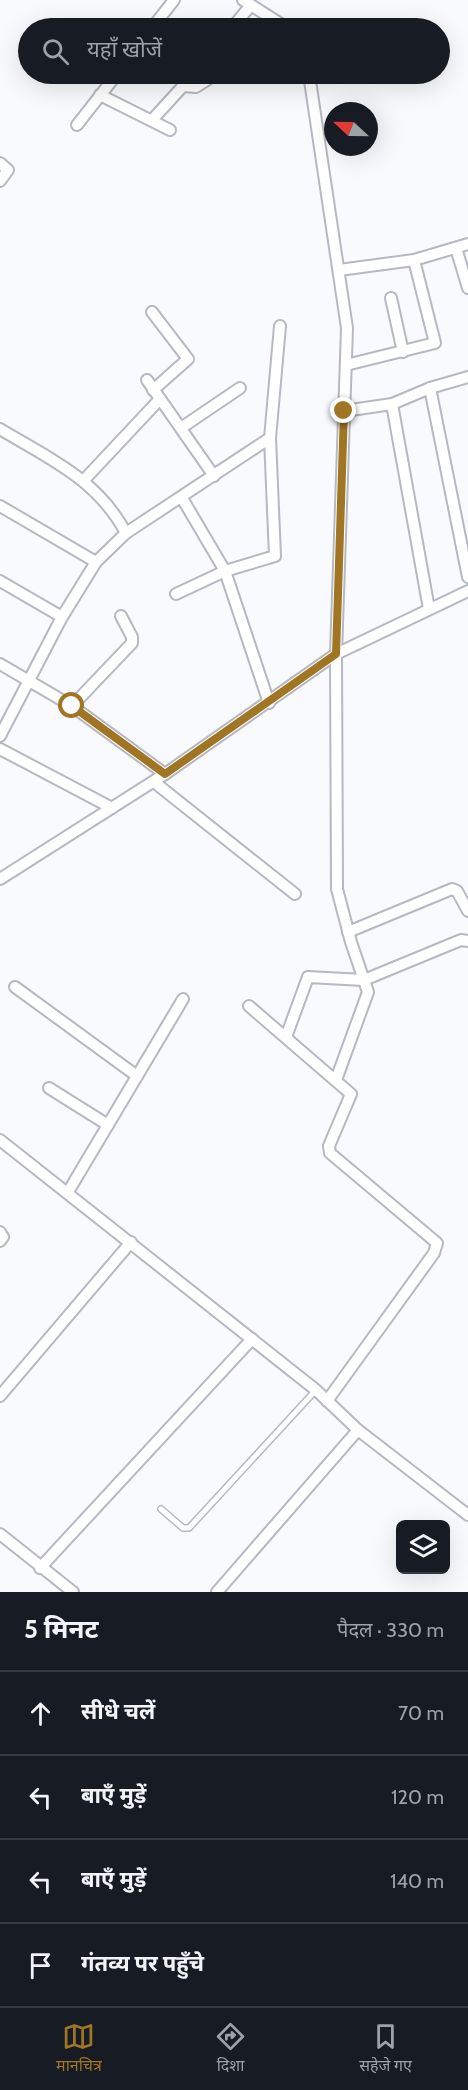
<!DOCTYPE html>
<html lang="hi">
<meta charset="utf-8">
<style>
body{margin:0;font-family:Cabin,"Noto Sans Devanagari",sans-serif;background:#242831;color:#f1f3f6}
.controls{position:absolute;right:18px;bottom:18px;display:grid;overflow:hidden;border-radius:9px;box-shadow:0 6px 24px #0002}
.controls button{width:54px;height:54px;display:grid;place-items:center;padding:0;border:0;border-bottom:2px solid #363941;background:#171b24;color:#f1f3f6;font:30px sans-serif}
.compass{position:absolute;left:324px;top:102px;width:54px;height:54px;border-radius:50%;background:#171b24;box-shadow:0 6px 24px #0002;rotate:292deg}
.stop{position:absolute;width:18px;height:18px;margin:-14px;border:4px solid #a07625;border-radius:50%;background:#fff}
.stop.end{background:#a07625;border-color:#fff;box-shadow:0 2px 6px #0008}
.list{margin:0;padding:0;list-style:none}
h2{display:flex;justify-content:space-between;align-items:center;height:78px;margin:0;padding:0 24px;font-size:26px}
h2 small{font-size:20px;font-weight:400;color:#9ea1a6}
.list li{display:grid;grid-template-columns:39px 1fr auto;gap:18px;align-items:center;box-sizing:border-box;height:84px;padding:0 24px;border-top:2px solid #363941}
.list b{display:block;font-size:22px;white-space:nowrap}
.list em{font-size:20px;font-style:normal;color:#9ea1a6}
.icon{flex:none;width:33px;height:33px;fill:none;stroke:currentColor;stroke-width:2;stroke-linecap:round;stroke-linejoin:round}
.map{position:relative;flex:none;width:468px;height:1592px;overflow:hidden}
.search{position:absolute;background:#171b24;box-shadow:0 6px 24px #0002;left:18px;right:18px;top:18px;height:66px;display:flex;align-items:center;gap:15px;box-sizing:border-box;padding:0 21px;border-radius:33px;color:#9ea1a6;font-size:22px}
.sheet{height:414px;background:#171b24}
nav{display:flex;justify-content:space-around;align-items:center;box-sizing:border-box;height:84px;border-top:2px solid #363941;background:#171b24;font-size:16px;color:#9ea1a6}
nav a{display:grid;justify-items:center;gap:3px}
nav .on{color:#a07625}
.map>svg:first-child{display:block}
</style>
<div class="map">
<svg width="468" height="1592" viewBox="0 0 468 1592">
<rect width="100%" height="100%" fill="#f9fafe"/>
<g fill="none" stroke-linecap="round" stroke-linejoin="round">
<defs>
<polyline id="service" points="161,1509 183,1528 189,1528 316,1390"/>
<g id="minor">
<polyline points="243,0 287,28"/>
<polyline points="152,28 174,0"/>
<polyline points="232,28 251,5"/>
<polyline points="309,74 347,328 336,654 337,889 351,942 368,992 336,1080"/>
<polyline points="183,86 196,87 216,74"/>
<polyline points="100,95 170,130"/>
<polyline points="152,120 194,74"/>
<polyline points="77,125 117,74"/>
<polyline points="0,163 8,170 0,181"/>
<polyline points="456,248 468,288"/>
<polyline points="339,270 414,260 468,244"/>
<polyline points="391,298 403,352"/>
<polyline points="152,312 188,359 153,390"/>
<polyline points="346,365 435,343 414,260"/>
<polyline points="147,380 214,476"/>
<polyline points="430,388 468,577"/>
<polyline points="392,404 429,609"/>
<polyline points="344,411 392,404 430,388 468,377"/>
<polyline points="181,428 240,388"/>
<path d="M 0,429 C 50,459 97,479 126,533"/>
<polyline points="84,480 160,399"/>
<polyline points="182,498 225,571 269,703"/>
<polyline points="0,506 96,562"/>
<polyline points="0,581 62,617"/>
<polyline points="176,594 225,571 275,556 270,438 280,326"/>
<polyline points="0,664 72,706 165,774"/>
<polyline points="72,706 132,643 132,637 121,616"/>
<polyline points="0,736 62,617 96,562 126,533 270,438"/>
<polyline points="0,749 112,808"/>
<polyline points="154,782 295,894"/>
<polyline points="0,879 165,774 336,654 468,591"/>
<polyline points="348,932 452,889 457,891 468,911"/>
<polyline points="15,987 137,1076"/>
<polyline points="249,1006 351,1094 329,1146 330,1153 437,1243 434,1253 327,1401"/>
<polyline points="286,1037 308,977 364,980 461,940 468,941"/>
<polyline points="49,1088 108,1125"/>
<polyline points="0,1140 316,1390 358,1430 468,1515"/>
<polyline points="68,1192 183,999"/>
<polyline points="0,1232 3,1237 0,1241"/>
<polyline points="0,1396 131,1242"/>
<polyline points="0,1534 73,1592"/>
<polyline points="40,1568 252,1339"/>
<polyline points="217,1592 358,1430"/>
</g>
</defs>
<use href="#service" stroke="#b6b8c2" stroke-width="8"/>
<use href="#minor" stroke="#b6b8c2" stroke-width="14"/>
<use href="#service" stroke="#fff" stroke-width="5"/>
<use href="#minor" stroke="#fff" stroke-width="10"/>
</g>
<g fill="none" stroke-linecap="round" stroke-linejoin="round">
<polyline stroke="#a07625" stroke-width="8" points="72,706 165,774 336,654 344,411"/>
</g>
</svg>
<div class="controls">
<button><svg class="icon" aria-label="layers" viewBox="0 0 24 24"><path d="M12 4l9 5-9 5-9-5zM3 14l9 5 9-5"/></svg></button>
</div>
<svg class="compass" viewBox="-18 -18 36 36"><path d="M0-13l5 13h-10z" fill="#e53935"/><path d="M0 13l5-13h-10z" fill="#9ea1a6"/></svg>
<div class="stop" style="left:72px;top:706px"></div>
<div class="stop end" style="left:344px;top:411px"></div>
<div class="search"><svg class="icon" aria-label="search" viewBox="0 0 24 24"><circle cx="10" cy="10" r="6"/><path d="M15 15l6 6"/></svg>यहाँ खोजें</div>
</div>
<section class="sheet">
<h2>5 मिनट<small>पैदल · 330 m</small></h2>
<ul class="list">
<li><svg class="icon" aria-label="ahead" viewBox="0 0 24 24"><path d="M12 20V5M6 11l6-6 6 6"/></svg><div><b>सीधे चलें</b></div><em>70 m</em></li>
<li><svg class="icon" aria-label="left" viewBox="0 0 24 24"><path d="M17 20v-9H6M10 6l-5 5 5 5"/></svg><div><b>बाएँ मुड़ें</b></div><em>120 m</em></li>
<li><svg class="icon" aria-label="left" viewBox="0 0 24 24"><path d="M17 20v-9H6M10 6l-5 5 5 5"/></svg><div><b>बाएँ मुड़ें</b></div><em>140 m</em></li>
<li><svg class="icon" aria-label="arrive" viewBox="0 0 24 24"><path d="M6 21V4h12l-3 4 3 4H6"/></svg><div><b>गंतव्य पर पहुँचे</b></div></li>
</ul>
</section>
<nav>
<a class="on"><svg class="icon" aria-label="map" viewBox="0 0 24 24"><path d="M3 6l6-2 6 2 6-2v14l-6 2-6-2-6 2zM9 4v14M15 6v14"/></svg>मानचित्र</a>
<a><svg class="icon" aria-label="directions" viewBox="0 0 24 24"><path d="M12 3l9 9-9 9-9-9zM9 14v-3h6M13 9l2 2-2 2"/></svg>दिशा</a>
<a><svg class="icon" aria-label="saved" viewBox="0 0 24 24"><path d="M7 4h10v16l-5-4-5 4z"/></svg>सहेजे गए</a>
</nav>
